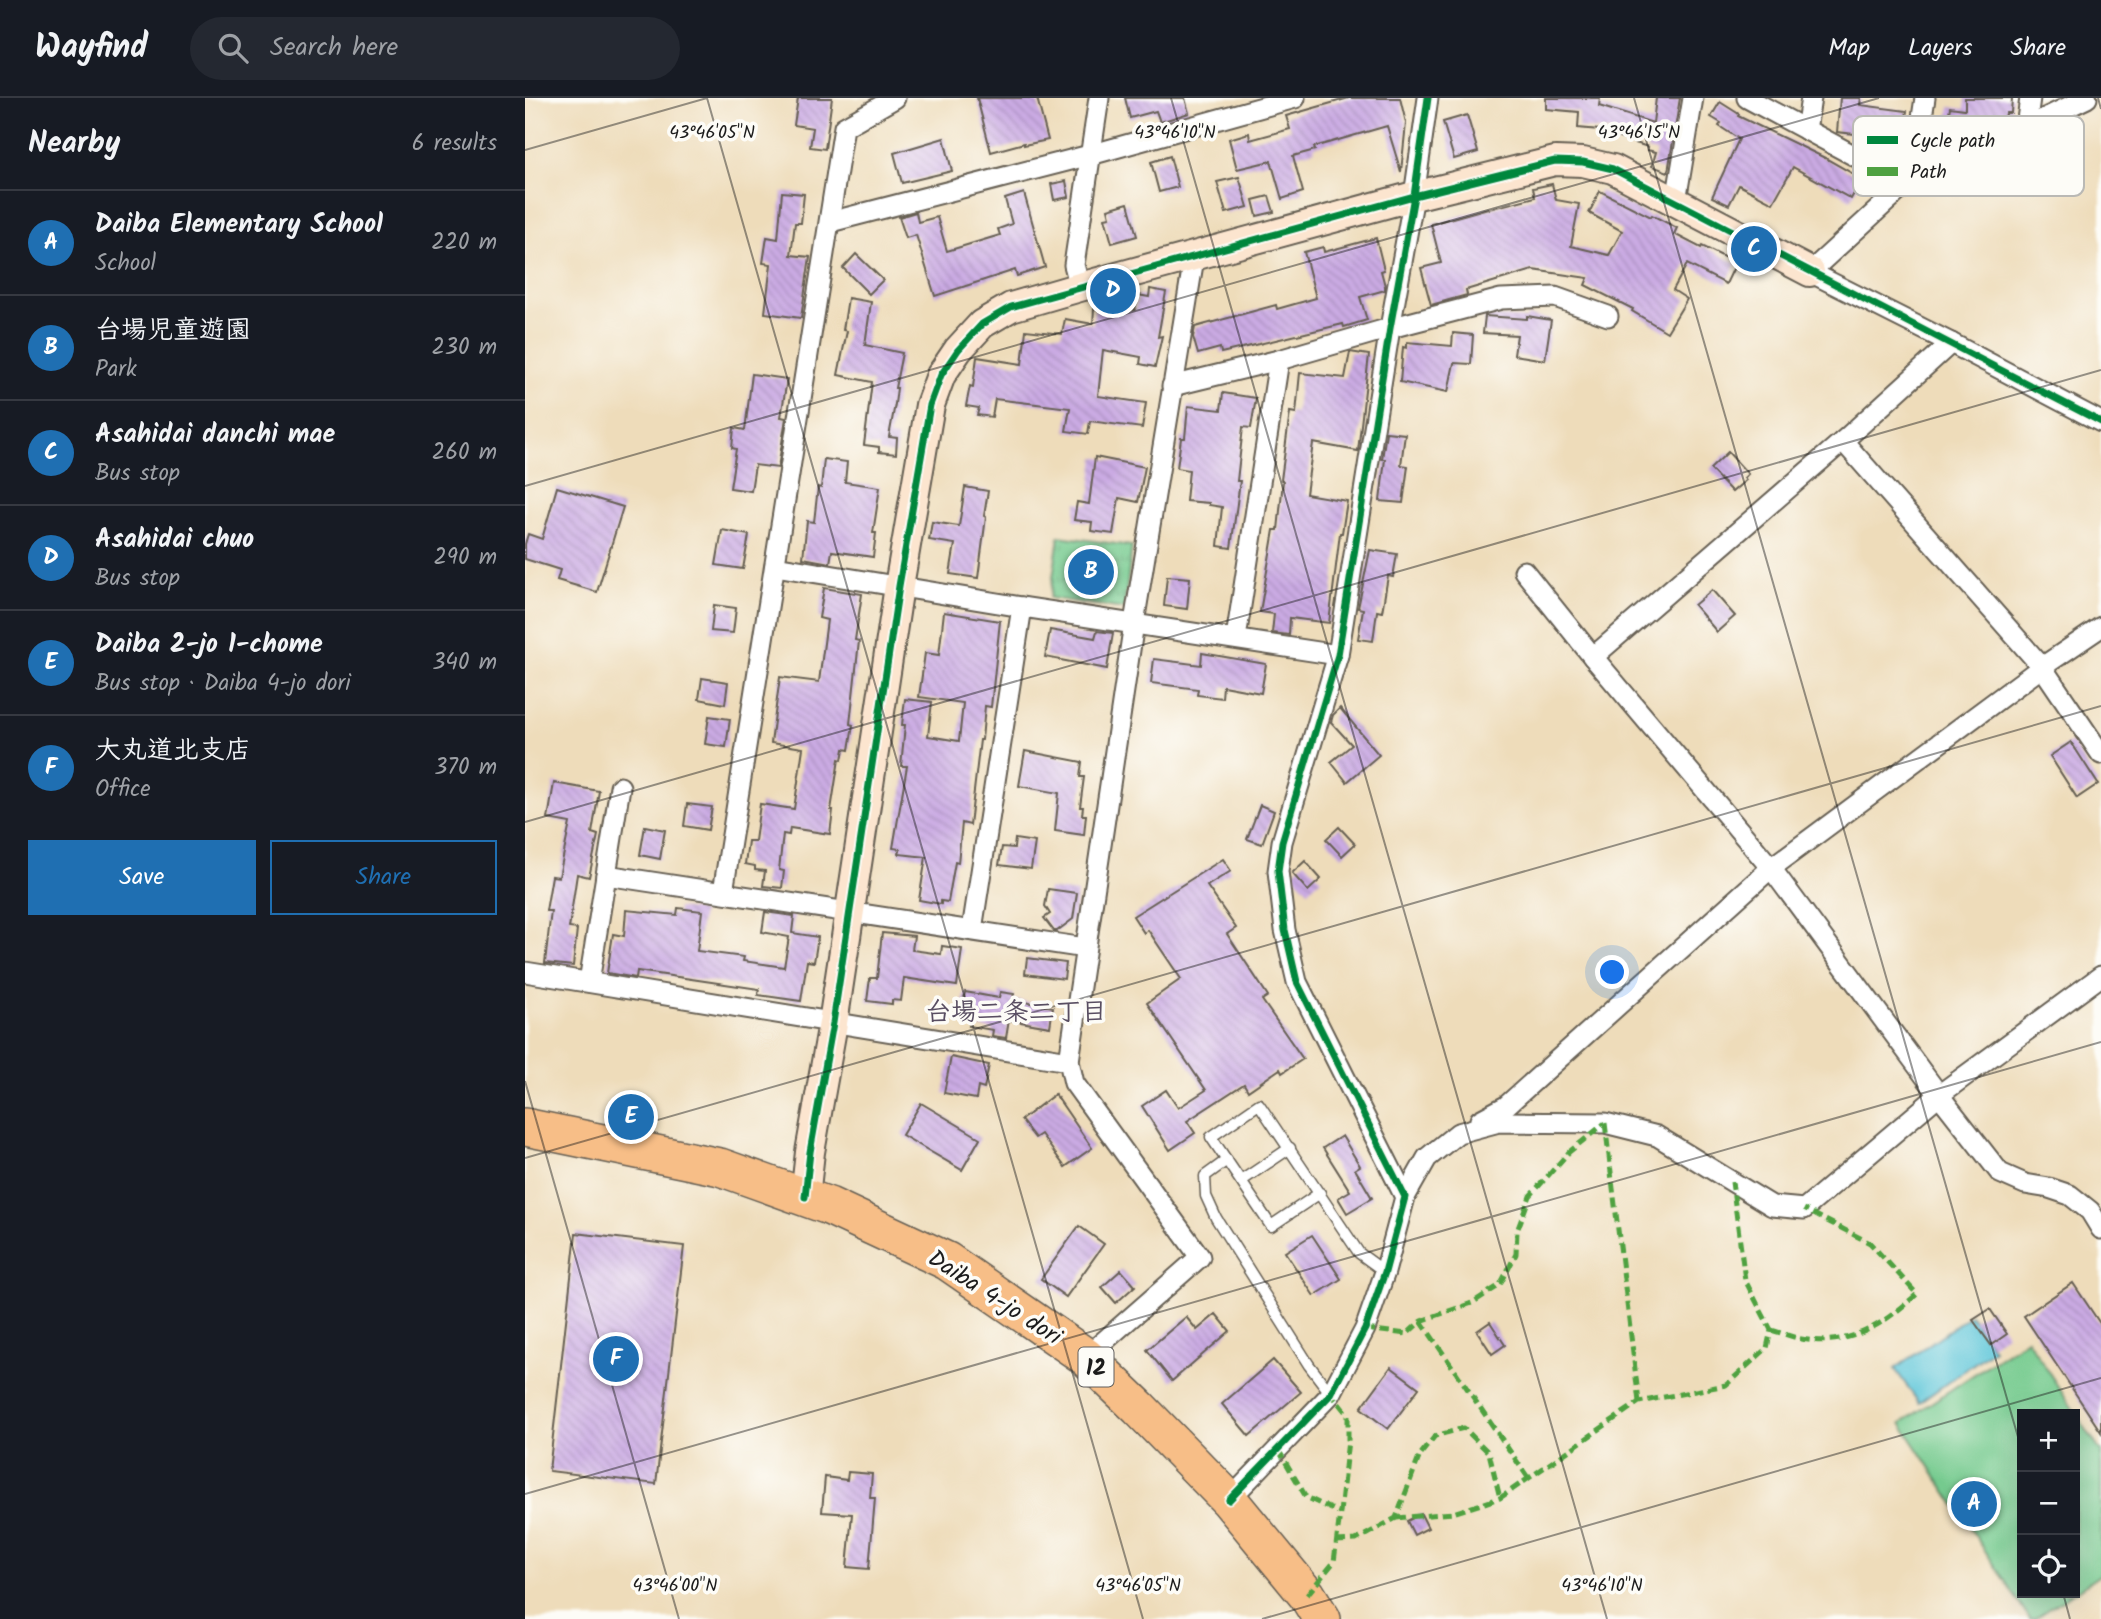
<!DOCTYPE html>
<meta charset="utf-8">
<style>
body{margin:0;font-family:Kalam,"Klee One",sans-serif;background:#242831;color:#f1f3f6}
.controls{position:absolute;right:21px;bottom:21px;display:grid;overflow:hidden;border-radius:0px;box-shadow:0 7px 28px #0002}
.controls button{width:63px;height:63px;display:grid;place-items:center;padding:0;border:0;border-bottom:2px solid #363941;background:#171b24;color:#f1f3f6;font:35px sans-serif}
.you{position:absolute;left:1088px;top:875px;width:24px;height:24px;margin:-18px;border:5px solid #fff;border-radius:50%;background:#1a73e8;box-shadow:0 0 0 10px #1a73e833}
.badge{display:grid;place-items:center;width:46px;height:46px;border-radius:50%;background:#1f6fb2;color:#fff;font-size:23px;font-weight:700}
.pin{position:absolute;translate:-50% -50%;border:4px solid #fff;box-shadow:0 2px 7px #0006}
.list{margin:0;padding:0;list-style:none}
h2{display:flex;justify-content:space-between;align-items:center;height:91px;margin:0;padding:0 28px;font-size:30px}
h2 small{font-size:23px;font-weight:400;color:#9ea1a6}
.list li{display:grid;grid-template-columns:46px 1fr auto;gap:21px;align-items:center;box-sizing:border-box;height:105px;padding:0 28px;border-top:2px solid #363941}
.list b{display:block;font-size:26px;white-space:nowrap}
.list p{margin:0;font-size:23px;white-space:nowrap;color:#9ea1a6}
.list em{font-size:23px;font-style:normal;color:#9ea1a6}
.actions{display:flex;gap:14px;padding:21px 28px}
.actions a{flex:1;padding:16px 0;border:2px solid #1f6fb2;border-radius:0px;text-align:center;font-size:24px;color:#1f6fb2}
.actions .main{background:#1f6fb2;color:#fff}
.icon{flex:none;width:38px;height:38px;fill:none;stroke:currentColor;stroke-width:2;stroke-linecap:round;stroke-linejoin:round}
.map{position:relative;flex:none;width:1576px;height:1521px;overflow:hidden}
header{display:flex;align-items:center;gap:42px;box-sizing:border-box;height:98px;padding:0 35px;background:#171b24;border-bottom:2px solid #363941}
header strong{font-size:33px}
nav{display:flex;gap:38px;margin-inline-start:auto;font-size:24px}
.search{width:490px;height:63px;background:#242831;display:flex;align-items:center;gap:18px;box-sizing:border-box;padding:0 24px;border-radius:38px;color:#9ea1a6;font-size:26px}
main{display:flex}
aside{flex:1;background:#171b24}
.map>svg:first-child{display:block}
</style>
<header>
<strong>Wayfind</strong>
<div class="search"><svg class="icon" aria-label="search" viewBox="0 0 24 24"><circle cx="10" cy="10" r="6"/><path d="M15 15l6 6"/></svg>Search here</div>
<nav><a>Map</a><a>Layers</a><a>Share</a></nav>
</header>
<main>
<aside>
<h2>Nearby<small>6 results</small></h2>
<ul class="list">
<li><span class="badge">A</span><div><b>Daiba Elementary School</b><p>School</p></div><em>220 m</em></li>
<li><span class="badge">B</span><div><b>台場児童遊園</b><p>Park</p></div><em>230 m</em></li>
<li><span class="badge">C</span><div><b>Asahidai danchi mae</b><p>Bus stop</p></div><em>260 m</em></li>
<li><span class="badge">D</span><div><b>Asahidai chuo</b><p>Bus stop</p></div><em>290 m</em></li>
<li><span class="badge">E</span><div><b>Daiba 2-jo 1-chome</b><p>Bus stop · Daiba 4-jo dori</p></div><em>340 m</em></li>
<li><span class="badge">F</span><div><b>大丸道北支店</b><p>Office</p></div><em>370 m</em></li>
</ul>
<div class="actions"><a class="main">Save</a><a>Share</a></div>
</aside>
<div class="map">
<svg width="1576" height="1521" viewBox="0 0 1576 1521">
<defs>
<pattern id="grass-tufts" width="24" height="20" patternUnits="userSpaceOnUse" patternTransform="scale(1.75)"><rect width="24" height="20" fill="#75ca8e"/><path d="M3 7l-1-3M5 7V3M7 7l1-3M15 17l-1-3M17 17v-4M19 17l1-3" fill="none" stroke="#65ad7a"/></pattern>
<pattern id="building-back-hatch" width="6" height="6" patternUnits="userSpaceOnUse" patternTransform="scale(1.75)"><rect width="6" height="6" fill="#caaae3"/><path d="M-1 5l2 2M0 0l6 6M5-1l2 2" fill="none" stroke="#ad92c2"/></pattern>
</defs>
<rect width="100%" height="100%" fill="#fdfcf7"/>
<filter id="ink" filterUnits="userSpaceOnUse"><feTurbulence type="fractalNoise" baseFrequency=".0143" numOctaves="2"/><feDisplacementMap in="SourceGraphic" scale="14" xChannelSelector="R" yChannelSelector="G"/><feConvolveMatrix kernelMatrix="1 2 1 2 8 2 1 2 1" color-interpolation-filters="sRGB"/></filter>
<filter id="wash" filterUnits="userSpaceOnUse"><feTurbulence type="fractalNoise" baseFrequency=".00686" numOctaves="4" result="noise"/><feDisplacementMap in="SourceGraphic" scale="28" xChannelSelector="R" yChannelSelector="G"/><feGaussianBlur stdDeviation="1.57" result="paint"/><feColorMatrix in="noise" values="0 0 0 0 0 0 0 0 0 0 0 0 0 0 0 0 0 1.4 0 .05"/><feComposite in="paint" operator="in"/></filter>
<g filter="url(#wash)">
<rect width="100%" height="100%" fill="#eedcba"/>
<polygon fill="url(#grass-tufts)" stroke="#487355" stroke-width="2" points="534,438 607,448 599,511 525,500"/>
<polygon fill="#75ca8e" stroke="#487355" stroke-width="2" points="1502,1241 1576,1354 1576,1476 1550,1494 1550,1316 1497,1316 1497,1495 1548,1495 1509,1521 1505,1521 1376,1325"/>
<polygon fill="#5dc6d9" stroke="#3c717a" stroke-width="2" points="1445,1217 1469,1251 1394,1305 1370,1271"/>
<g id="blocks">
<g fill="url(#building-back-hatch)">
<polygon points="273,0 307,0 300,51 285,49 288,30 269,27"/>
<polygon points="452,0 512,0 523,42 499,47 499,45 466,54"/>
<polygon points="600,0 660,0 664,15 635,24 631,13 605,20"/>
<polygon points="824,0 875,0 881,25 876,74 862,28 789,49 790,52 768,58 778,94 757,101 746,63 712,71 704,41 724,35 725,42 765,31 761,18"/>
<polygon points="1021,0 1075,0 1074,8 1128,25 1131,0 1155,0 1143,74 1127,68 1131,54 1122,52 1123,49 1085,37 1086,33 1053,30 1054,14 1021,11"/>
<polygon points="1315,0 1336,0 1335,7 1382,13 1378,39 1372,38 1362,58 1344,49 1349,38 1312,34"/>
<polygon points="1440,0 1487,0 1486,15 1481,15 1480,21 1466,19 1465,31 1447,39 1441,38 1440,41 1420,37 1425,9 1440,11"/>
<polygon points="1195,4 1214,16 1213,18 1300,60 1337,81 1326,101 1268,69 1248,105 1214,87 1204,107 1187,99 1214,41 1194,28 1196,25 1186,19"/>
<polygon points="942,17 953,54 929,61 918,24"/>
<polygon points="419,40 427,73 377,85 369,55"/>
<polygon points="645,58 653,89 634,94 626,64"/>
<polygon points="714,79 723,109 701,115 692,84"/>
<polygon points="541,83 544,99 529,102 526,86"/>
<polygon points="1027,86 1031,102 1054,106 1046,148 1084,157 1097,133 1064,115 1075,93 1126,119 1127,117 1152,130 1149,136 1176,150 1177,148 1211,165 1201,186 1162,166 1148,192 1162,201 1142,234 1107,213 1108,211 1060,187 1063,180 1008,172 941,192 942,197 906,207 896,170 916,165 906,126 963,110 964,111 1010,99 1008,90"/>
<polygon points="257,94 279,96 276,125 270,125 266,157 285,159 276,220 240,215 246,166 238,165 242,139 253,141"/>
<polygon points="499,95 520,169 492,178 490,172 410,198 391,137 381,140 374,119 391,114 393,124 412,119 422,153 475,137 473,131 487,126 480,101"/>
<polygon points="744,98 749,114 732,118 728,102"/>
<polygon points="603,105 612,138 587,145 580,120 585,119 583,111"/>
<polygon points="851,140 859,172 856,173 860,188 860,192 835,199 842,222 819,229 818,226 696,255 695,250 673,256 668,239 670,229 751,207 752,211 791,200 779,154 798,149 799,154"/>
<polygon points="331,156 358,182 344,196 318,170"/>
<polygon points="625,191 641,194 633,239 637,238 630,269 615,266 616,259 578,252 573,298 621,305 617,330 565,323 563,336 541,333 545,310 470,301 467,319 452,317 454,310 441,308 445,288 448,289 452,259 497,266 501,232 537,236 540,221 568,226 569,211 610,212 613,197 624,199"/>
<polygon points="323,200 346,204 340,247 377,255 370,290 372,290 370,306 364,339 372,340 371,356 354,354 354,349 339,347 347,284 313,277 322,233 318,232"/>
<polygon points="960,218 1002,221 1002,218 1026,222 1020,262 989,257 992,237 958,235"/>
<polygon points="928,235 948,237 946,266 929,265 923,294 875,284 878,249 882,250 882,244 927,248"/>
<polygon points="825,254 844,257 833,353 788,345 781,396 822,403 817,435 815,435 804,525 765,520 764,537 747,535 749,516 735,514 749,432 753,432 758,383 756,382 765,314 771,315 775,275 820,280"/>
<polygon points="227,276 262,281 256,319 261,320 253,370 230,367 226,393 205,390 211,351 207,350 209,330 220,332"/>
<polygon points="698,295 731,300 726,330 718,329 712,383 715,383 706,450 693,448 697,409 684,407 684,405 661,403 664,372 652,370 656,340 660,340 663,308 696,312"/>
<polygon points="861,334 880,336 876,367 883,368 878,405 855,403 860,361 857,361"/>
<polygon points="1203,354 1223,376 1219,380 1221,382 1207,394 1185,371"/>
<polygon points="570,359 620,369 613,404 594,400 588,436 566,433 567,424 549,422 552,404 564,406"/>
<polygon points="299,361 322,364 320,384 355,389 348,435 351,435 348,459 307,453 305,465 278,460 282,423 289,424 293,389 296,390"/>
<polygon points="32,389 98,409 72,494 32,482 35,472 0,461 0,446 3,436 17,441"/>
<polygon points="440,389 463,393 459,418 461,419 453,480 425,476 430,446 404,442 407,424 434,428"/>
<polygon points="197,432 224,437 218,471 191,467"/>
<polygon points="845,452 872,456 868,479 863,478 857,514 852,513 848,543 833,541 838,511 833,510"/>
<polygon points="642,478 665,480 662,511 639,508"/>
<polygon points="299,490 337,496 330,542 334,543 325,626 328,627 324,652 319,651 317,662 314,661 306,712 308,712 305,736 265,730 264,737 258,736 254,772 259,773 257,790 238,788 240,773 230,772 230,768 220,766 223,743 230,743 235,706 269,711 278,650 246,645 255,579 294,584 302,522 294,520"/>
<polygon points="1187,492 1210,518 1192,534 1169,507"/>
<polygon points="189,507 211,510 208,535 186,533"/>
<polygon points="419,514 475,523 466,609 460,608 457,642 455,642 445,727 437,725 433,765 430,764 423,804 416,803 416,806 394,802 401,759 374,756 375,751 368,750 382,668 376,668 380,627 377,627 380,601 407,604 403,638 434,643 438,605 394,599 400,555 414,557"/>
<polygon points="525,532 570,540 572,533 588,535 582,571 520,559"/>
<polygon points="677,555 741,566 736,595 698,588 697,600 672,597 673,591 626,585 629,561 676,567"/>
<polygon points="177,580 203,584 200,606 174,601"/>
<polygon points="815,610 854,657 822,684 806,664 827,647 806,624 808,617"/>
<polygon points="184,618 205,621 201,649 180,646"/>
<polygon points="1546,644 1573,686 1552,700 1525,658"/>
<polygon points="500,653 557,664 555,679 559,679 555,709 558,709 557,717 561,717 559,737 530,733 534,695 494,688"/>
<polygon points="29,685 74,693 67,735 73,737 64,779 52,776 44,830 52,831 48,868 20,865 26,813 21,813 27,778 34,779 45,725 23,721"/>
<polygon points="162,706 187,709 183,732 159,728"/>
<polygon points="735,707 749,713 737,746 722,741"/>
<polygon points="120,728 140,732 135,761 115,757"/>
<polygon points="814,729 830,746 817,758 801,741"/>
<polygon points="490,741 510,744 506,771 474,767 477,749 489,750"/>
<polygon points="698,761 706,773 682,788 711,830 702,836 743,898 737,902 778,961 757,975 755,971 723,993 719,986 662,1023 670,1035 645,1052 617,1008 641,992 653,1010 681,992 622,905 656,881 623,832 619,835 608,818"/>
<polygon points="780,763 796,781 783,793 767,775"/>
<polygon points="523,791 552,795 548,821 532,833 529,833 519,820 525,816 520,808"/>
<polygon points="153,810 177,813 172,853 219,859 218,863 259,869 264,839 237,834 240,814 269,818 267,835 293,839 289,864 282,863 276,903 233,897 234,891 112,873 111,880 82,875 88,836 99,838 101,812 152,817"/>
<polygon points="357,835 389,838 387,852 416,856 417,848 437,851 432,888 379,880 376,903 367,902 367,906 342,903 345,880 352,880"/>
<polygon points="502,860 541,865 539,881 500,876"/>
<polygon points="440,894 474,900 475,894 489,896 488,902 528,909 525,929 484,922 481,940 467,938 468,932 444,928 446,920 436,918"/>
<polygon points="426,959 464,967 459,991 453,989 451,1001 419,995"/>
<polygon points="530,996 567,1050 540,1069 516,1036 510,1040 496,1022"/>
<polygon points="396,1005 455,1040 437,1072 377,1037"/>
<polygon points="817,1038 835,1068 830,1071 847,1100 822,1115 813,1100 825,1093 798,1050"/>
<polygon points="554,1128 579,1146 541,1199 516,1181"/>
<polygon points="51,1135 159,1148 131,1386 24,1373"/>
<polygon points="787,1137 816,1181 789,1198 760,1154"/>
<polygon points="596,1172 610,1188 591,1205 577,1189"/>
<polygon points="1548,1185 1576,1227 1576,1334 1499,1218"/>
<polygon points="1465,1211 1482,1236 1466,1247 1448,1222"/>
<polygon points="691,1216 705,1233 647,1283 622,1252 661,1219 672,1232"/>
<polygon points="965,1224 980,1247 967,1256 952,1233"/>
<polygon points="748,1262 776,1294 724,1338 697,1306"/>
<polygon points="866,1269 894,1290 863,1331 836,1310"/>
<polygon points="323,1374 347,1376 345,1400 350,1400 344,1471 322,1469 327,1416 297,1414 300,1379 322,1382"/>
<polygon points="896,1416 903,1430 889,1437 882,1423"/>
</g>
</g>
</g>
<g filter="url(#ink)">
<use href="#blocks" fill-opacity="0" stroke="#665f53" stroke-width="2"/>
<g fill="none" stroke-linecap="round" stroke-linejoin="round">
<defs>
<g id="lane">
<polyline points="702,1062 680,1078 681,1098 691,1120 784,1267 806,1296"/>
<polyline points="716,1083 765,1050"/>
<polyline points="795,1095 746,1128 686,1039 734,1006 834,1155 860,1174"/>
</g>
<g id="street">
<polyline points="1222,0 1382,86"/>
<polyline points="1562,0 1501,29 1393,75 1285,174 1426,245 1576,324"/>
<polyline points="1501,29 1505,0"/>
<polyline points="1281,32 1286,0"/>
<polyline points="1393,75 1392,52 1400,0"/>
<polyline points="1151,103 1168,0"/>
<polyline points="305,124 565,57 770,0"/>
<polyline points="555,189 549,167 574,0"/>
<polyline points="647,288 754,262 865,230 976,201 1030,199 1083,218"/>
<polyline points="1318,343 1517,569 1576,656"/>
<polyline points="250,468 497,509 813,557"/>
<polyline points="999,473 1068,559 1246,770 1414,997 1475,1075 1500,1086 1524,1090 1545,1097 1565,1113 1576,1131"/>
<polyline points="711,540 754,262"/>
<polyline points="1068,559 1318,343 1426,245"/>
<polyline points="81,777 560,850"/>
<polyline points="198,794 319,29 370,0"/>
<polyline points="447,832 497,509"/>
<polyline points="0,874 544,963"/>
<polyline points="64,884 95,689"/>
<polyline points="955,1022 981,1008 1246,770 1517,569 1576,529"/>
<polyline points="880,1099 902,1060 933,1035 974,1024 1080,1025 1132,1038 1247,1108 1279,1111 1414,997 1576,878"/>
<polyline points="561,1259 675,1159 549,985 544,963 609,525 669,160"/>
<polyline points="704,1402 806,1296 840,1231 860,1174 880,1099 772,884 760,832 753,773 757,744 813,557 865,230 889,98 903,0"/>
</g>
<polyline id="secondary" points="280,1099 285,1054 308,925 374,488 405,307 416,277 433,252 457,226 486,209 555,189 889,98 1030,63 1058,64 1088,71 1285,174"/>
<polyline id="highway" points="0,1029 195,1069 304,1108 422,1163 561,1259 614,1310 704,1402 782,1497 797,1521"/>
</defs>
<use href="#lane" stroke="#665f53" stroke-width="13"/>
<use href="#street" stroke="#665f53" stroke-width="23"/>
<use href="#secondary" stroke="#665f53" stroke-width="32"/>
<use href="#highway" stroke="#665f53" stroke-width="40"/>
<use href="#lane" stroke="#fff" stroke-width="10"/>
<use href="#street" stroke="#fff" stroke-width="19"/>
<use href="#secondary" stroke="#fce5cf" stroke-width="28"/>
<use href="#highway" stroke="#f7be87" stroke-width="37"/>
<g stroke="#4fa141" stroke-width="5" stroke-dasharray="10 5" stroke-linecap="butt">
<polyline points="1080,1025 1114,1304"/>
<polyline points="896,1223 1004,1381"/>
<polyline points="840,1231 882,1236 896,1223 947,1205 975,1187 991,1156 992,1133 1005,1098 1044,1054 1080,1025"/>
<path d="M 1246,1232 C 1258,1235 1271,1241 1283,1242 C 1329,1247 1360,1225 1392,1196 L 1345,1145 L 1279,1111"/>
<polyline points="753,1351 781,1399 815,1415"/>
<polyline points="871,1420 928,1415 975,1400 1114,1304 1201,1287 1242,1250 1246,1232 1220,1182 1207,1084"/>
<polyline points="811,1443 831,1442 871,1420 895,1357 910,1338 939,1330 964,1355 975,1400"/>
<polyline points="782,1497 809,1464 815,1415 823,1342 823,1317 806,1296"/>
</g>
<defs>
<g id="cycleway">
<polyline points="280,1099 285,1054 308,925 374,488 405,307 416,277 433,252 457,226 486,209 889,98 1030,63 1058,64 1088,71 1576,324"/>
<polyline points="704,1402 806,1296 840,1231 860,1174 880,1099 772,884 760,832 753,773 757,744 813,557 865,230 889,98 903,0"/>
</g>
</defs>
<use href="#cycleway" stroke="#fdfcf7" stroke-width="11"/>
<use href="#cycleway" stroke="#00873e" stroke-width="7"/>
</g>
</g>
<path fill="none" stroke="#1c1c1c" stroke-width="2" stroke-opacity="0.45" d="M 182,0 L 618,1521M 646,0 L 1082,1521M 1109,0 L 1497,1353M 1573,0 L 1576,11M 0,52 L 182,0M 0,388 L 1354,0M 0,724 L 1576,272M 0,983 L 154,1521M 0,1060 L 1576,608M 0,1396 L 1576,944M 1538,1495 L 1545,1521M 737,1521 L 1576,1280"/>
<g text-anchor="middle" stroke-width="7" stroke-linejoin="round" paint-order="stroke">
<rect fill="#fdfcf7" stroke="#605f5e" stroke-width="2" x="553.5" y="1249.5" width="35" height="39" rx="5"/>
<g font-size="23" font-weight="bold" fill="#1c1c1c">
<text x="571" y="1277">12</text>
</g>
<g font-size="24" fill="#1c1c1c" stroke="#fdfcf7">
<text transform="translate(470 1199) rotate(33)" y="8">Daiba 4-jo dori</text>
</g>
<g font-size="26" font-weight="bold" fill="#594e62" stroke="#fdfcf7">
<text x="491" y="922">台場二条二丁目</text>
</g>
</g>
<rect x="1328" y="18" width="231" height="80" rx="10" fill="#fdfcf7" stroke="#bab9b5" stroke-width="2"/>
<rect x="1342" y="38" width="31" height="8" fill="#00873e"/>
<rect x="1342" y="69" width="31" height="9" fill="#4fa141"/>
<g font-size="19" fill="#1c1c1c">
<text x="1385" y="49">Cycle path</text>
<text x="1385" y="80">Path</text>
</g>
<g font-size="18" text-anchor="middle" fill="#1c1c1c" stroke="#fdfcf7" stroke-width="7" stroke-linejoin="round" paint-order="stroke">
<text x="187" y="40">43°46'05"N</text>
<text x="650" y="40">43°46'10"N</text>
<text x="1114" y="40">43°46'15"N</text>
<text x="150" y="1493">43°46'00"N</text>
<text x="613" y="1493">43°46'05"N</text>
<text x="1077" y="1493">43°46'10"N</text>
</g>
</svg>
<div class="controls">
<button>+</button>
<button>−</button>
<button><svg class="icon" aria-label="locate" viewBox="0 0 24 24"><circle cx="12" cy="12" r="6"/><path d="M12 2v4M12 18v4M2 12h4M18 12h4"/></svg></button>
</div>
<div class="you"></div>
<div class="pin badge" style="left:1449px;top:1406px">A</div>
<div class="pin badge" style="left:566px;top:474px">B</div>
<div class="pin badge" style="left:1229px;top:151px">C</div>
<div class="pin badge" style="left:588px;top:193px">D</div>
<div class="pin badge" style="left:106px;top:1019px">E</div>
<div class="pin badge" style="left:91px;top:1261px">F</div>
</div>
</main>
